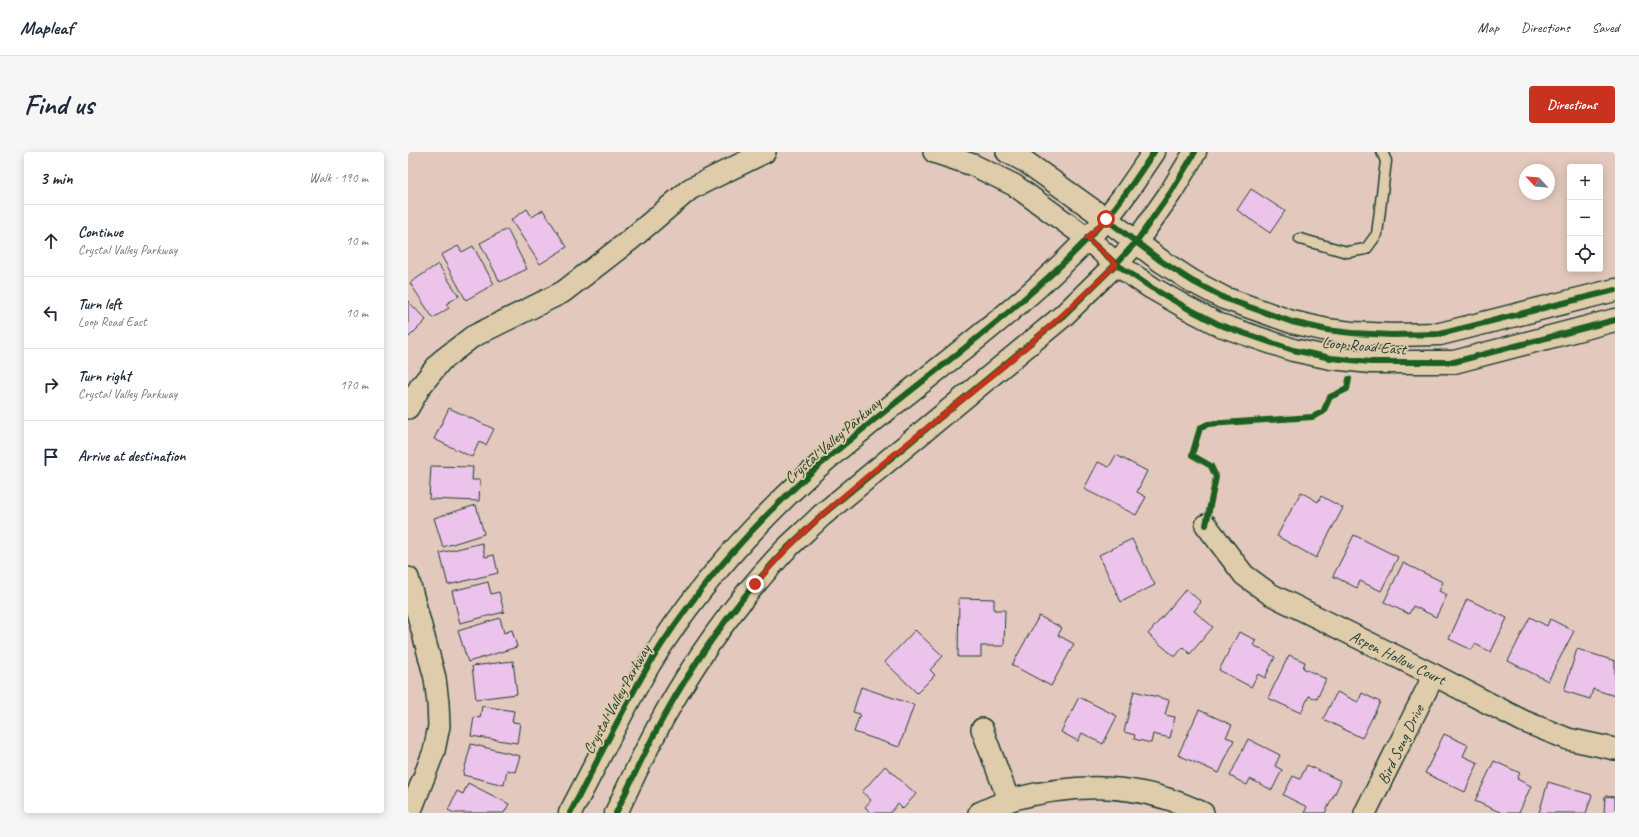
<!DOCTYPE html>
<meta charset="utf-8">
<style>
body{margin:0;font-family:Caveat,sans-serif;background:#f6f6f7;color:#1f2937}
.controls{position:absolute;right:12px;top:12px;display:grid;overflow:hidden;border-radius:4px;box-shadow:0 2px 10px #0003}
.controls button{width:36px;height:36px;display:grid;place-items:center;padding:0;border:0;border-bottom:1px solid #e0e1e3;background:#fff;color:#1f2937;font:20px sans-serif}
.compass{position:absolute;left:1111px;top:12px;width:36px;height:36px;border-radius:50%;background:#fff;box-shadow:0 2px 10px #0003;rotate:296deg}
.stop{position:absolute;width:12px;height:12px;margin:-9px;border:3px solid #c8321e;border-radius:50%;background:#fff}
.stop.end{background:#c8321e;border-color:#fff;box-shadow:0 1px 4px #0008}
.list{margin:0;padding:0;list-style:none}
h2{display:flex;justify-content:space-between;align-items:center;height:52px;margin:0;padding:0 16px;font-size:17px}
h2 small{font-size:13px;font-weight:400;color:#747a83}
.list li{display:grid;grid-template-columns:26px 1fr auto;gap:12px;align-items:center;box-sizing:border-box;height:72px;padding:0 16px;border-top:1px solid #e0e1e3}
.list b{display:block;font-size:15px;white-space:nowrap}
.list p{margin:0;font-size:13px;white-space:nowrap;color:#747a83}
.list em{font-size:13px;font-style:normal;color:#747a83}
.icon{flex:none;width:22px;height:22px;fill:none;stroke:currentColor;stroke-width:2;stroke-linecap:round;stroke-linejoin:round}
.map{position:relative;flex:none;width:1207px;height:661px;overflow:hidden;border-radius:4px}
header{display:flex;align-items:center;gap:24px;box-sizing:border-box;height:56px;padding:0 20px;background:#fff;border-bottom:1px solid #e0e1e3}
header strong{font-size:19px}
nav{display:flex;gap:22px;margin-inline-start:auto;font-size:14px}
.intro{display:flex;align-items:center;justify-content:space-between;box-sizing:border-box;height:96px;padding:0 24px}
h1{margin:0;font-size:28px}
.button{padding:10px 18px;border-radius:4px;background:#c8321e;color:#fff;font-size:14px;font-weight:700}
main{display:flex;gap:24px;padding:0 24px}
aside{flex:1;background:#fff;border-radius:4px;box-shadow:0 2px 10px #0003}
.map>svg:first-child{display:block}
</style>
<header>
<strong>Mapleaf</strong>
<nav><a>Map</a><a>Directions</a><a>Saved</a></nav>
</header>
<div class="intro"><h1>Find us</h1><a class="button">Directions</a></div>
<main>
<aside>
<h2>3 min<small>Walk · 190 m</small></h2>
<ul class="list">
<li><svg class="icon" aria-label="ahead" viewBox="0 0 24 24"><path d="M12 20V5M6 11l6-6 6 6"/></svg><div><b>Continue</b><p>Crystal Valley Parkway</p></div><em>10 m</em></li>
<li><svg class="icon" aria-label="left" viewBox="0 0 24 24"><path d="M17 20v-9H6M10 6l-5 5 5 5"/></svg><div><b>Turn left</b><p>Loop Road East</p></div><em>10 m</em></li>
<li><svg class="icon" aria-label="right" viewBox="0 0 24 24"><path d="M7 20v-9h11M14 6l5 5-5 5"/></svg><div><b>Turn right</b><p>Crystal Valley Parkway</p></div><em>170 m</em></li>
<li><svg class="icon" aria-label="arrive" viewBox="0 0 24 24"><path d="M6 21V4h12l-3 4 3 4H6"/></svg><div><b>Arrive at destination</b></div></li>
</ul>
</aside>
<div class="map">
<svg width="1207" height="661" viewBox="0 0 1207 661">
<rect width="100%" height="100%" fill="#e3c9bd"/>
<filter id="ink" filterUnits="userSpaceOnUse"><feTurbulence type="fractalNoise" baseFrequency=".025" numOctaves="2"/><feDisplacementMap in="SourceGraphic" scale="8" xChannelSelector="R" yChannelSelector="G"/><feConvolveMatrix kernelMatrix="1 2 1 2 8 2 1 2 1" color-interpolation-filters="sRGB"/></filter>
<g filter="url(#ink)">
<g fill="#ecc3ea" stroke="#1f3d34">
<polygon points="843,37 877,59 862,81 829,58"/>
<polygon points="119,57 124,65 135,58 159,95 132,112 103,68"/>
<polygon points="99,77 119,117 92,130 72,91"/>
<polygon points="50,94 54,100 65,94 86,132 58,148 33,103"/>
<polygon points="30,112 51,144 38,152 41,156 25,166 2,131"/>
<polygon points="0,149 18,168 0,186"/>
<polygon points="41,256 86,277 78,293 71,290 64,305 26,287"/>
<polygon points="708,303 739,319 729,340 738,345 728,363 676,337 690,310 701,315"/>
<polygon points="23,314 65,315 64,328 72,328 71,349 21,347"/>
<polygon points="893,340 910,350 913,344 935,356 908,406 869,384"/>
<polygon points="68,353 76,382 35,395 26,366"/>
<polygon points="946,383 990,405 973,439 952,429 949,436 925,424"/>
<polygon points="724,387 747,433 713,450 691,403"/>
<polygon points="74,391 77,405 86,403 90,421 40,433 32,401"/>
<polygon points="995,411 1035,430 1031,439 1039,443 1028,465 1005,454 1001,462 976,450"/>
<polygon points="80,430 83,442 91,440 96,460 52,471 44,439"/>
<polygon points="778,437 793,450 786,459 805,475 782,502 775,495 767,505 740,482"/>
<polygon points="551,446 586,447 586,458 597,458 596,494 573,494 573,505 550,505"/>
<polygon points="1059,447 1099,466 1083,500 1067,492 1064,498 1041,487"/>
<polygon points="631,464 654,476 650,483 666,492 643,534 604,513"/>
<polygon points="1122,465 1139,474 1142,467 1166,479 1140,529 1100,509"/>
<polygon points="92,466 96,481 104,478 109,495 60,510 50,479"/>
<polygon points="507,478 535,504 522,518 527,523 509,541 477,510"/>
<polygon points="831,480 848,488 845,493 867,505 857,526 850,522 843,535 811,518"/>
<polygon points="1169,497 1207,509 1207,544 1185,537 1182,547 1156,539"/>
<polygon points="881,503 897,510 895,516 918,527 909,547 901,544 893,561 860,546"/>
<polygon points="105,509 109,542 68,547 64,514"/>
<polygon points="453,535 506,553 491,595 446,580 452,562 445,560"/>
<polygon points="726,539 761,548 757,563 767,565 762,586 745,582 743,591 726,587 727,583 716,580"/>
<polygon points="929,540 950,550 954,541 972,550 954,586 915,567"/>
<polygon points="671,545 709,564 695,592 674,581 670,589 653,580"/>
<polygon points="74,554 106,559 104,570 112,571 109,591 63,584 66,565 72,566"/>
<polygon points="791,558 824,573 818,585 826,588 811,621 770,603"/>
<polygon points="1036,582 1060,593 1055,604 1070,611 1057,640 1017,621"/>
<polygon points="840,587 872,603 867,614 874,618 864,638 842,627 839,633 822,624"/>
<polygon points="63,592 112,604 107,620 99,618 96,633 55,623"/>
<polygon points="1086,609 1112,621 1109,627 1123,634 1111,661 1094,661 1067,649"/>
<polygon points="899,613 933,629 917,661 896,661 899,655 875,643 885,624 892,627"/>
<polygon points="477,614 508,642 495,657 490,652 482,661 463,661 457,655 463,648 454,640"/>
<polygon points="1140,630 1184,643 1178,661 1131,661"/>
<polygon points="60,631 101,652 96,661 46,661 40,658 49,639 55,642"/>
<polygon points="1197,644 1207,645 1207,661 1196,661"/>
</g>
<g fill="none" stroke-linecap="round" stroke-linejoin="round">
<defs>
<polyline id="lane" points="892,87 939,100 958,97 969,82 978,9 974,0"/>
<g id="street">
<polyline points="526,0 565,13 606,33 679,86"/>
<polyline points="599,0 618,10 698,67"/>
<polyline points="0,256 12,235 33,209 64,185 155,140 222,88 282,37 357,0"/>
<polyline points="798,373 836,423 862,442 1026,523 1115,569 1160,587 1207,597"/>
<polyline points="0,426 27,526 30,551 31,574 26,599 2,661"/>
<polyline points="574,577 601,649"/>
<path d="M 571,661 C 581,657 592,651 602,648 C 670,630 731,630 795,661"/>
<polyline points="957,661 1026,523"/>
</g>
<g id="secondary">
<polyline points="698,67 753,109 784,129 816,146 884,170 919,178 944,181 984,183 1032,182 1207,138"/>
<polyline points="679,86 708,112 744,136 779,156 812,173 885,198 923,206 963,210 1046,210 1207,168"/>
<path d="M 162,661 C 189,611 213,559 242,511 C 284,442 338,381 397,326 C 419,306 443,287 466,268 C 544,205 629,144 696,69 C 715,48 730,23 746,0"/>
<path d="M 208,661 C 223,629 238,597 255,566 C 288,506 329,449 376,399 C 388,387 401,376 413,364 L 655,164 L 708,112 L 728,90 L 763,40 L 787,0"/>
</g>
</defs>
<use href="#lane" stroke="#1f3d34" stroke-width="13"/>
<use href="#street" stroke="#1f3d34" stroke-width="24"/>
<use href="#secondary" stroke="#1f3d34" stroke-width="25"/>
<use href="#lane" stroke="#dfccaa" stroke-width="10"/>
<use href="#street" stroke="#dfccaa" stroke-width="21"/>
<use href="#secondary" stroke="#dfccaa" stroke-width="22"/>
<defs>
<g id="cycleway">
<polyline points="698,67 753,109 784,129 816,146 884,170 919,178 944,181 984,183 1032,182 1207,138"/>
<polyline points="679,86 708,112 744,136 779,156 812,173 885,198 923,206 963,210 1046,210 1207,168"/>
<polyline points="798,373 808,325 803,314 784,303 792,276 800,272 904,265 915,260 922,245 939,237 941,227"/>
<path d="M 162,661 C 189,611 213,559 242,511 C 284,442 338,381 397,326 C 419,306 443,287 466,268 C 544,205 629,144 696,69 C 715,48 730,23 746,0"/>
<path d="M 208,661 C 223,629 238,597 255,566 C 288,506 329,449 376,399 C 388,387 401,376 413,364 L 655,164 L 708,112 L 728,90 L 763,40 L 787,0"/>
</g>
</defs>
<use href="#cycleway" stroke="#dfccaa" stroke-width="8"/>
<use href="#cycleway" stroke="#1b5e20" stroke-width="6"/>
</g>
</g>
<g fill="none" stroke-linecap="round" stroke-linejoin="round" filter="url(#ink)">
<path stroke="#c8321e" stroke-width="5" d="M 347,432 C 368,408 390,385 414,363 C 475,308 541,260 603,208 C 640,177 674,145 708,112 L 679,86 L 698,67"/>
</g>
<g text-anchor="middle" stroke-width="3.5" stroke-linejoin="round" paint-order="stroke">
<g font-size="16" fill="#1f3d34" stroke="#dfccaa">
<text transform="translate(956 193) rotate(5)" y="6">Loop Road East</text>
<text transform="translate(424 288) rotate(-41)" y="6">Crystal Valley Parkway</text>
<text transform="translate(990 505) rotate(26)" y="6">Aspen Hollow Court</text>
<text transform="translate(208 547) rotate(-61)" y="6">Crystal Valley Parkway</text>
<text transform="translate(992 592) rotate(-64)" y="6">Bird Song Drive</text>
</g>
</g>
</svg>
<div class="controls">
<button>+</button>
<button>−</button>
<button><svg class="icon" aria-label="locate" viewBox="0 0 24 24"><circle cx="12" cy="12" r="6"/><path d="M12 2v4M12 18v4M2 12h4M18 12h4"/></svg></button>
</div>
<svg class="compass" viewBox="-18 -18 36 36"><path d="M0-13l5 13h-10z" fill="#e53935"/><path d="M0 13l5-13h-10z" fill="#747a83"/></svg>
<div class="stop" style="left:698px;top:67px"></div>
<div class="stop end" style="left:347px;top:432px"></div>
</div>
</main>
